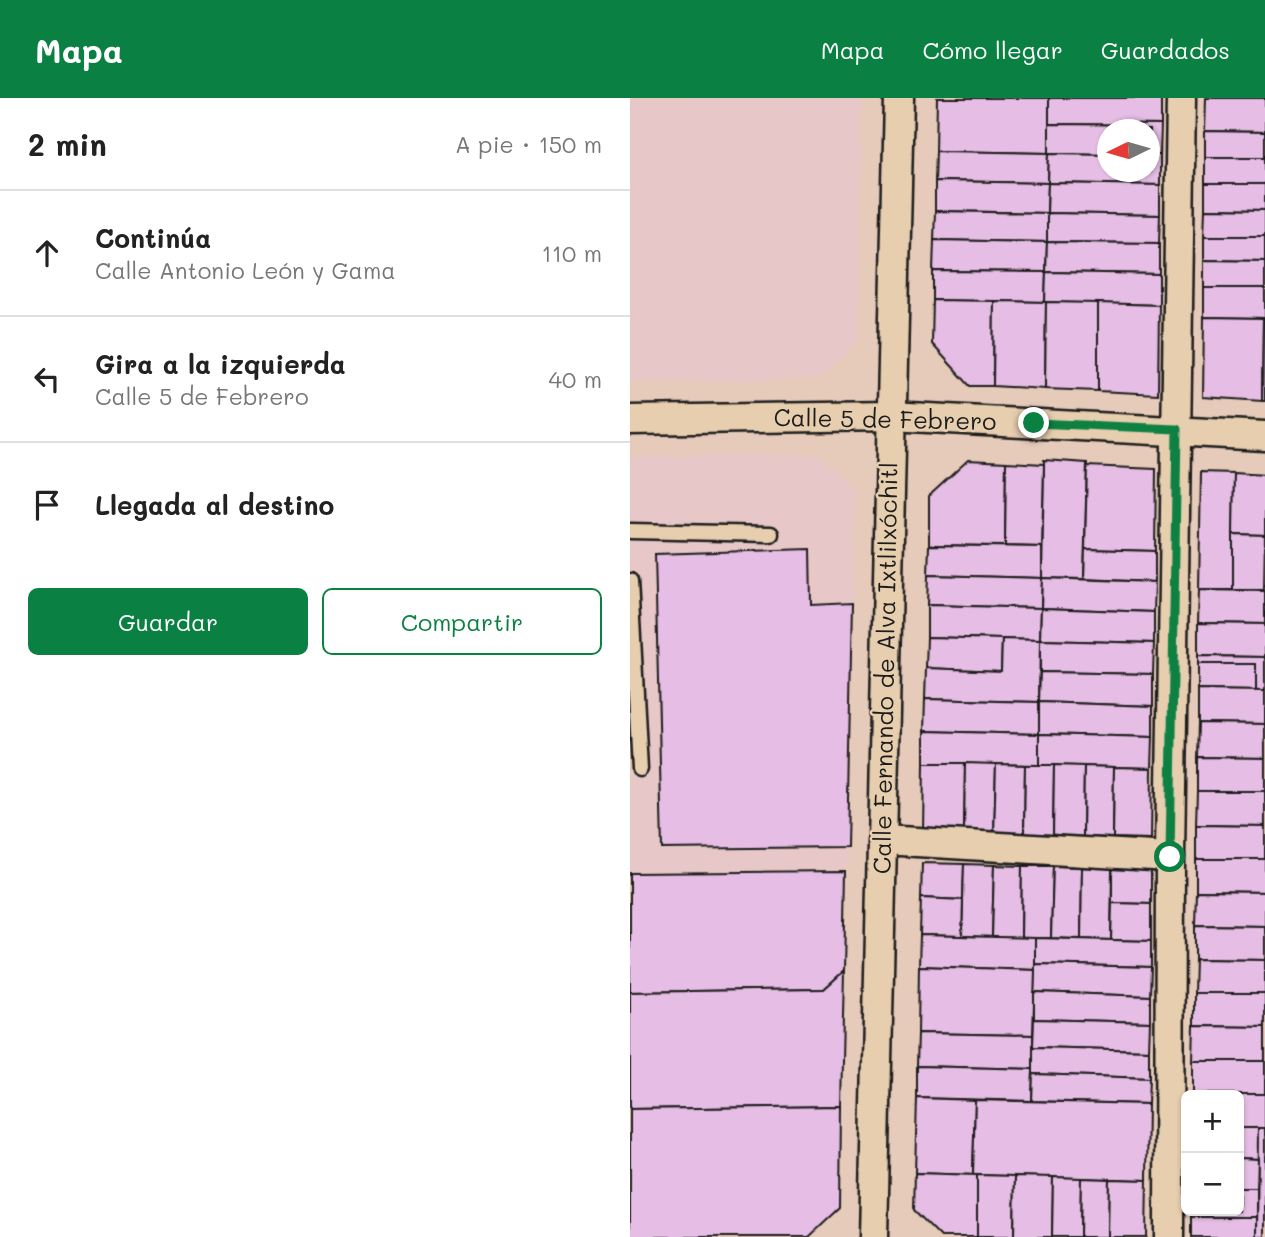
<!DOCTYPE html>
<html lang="es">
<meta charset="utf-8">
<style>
body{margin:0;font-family:Mali,sans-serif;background:#f6f6f6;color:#222}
.controls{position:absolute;right:21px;bottom:21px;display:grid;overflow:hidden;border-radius:10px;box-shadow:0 2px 5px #0004}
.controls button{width:63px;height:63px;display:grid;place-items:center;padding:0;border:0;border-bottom:2px solid #e0e0e0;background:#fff;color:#222;font:35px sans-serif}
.compass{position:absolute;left:467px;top:21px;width:63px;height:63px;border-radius:50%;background:#fff;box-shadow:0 2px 5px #0004;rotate:265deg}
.stop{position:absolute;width:21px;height:21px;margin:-16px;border:5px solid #0b8043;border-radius:50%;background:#fff}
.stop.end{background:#0b8043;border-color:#fff;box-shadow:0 2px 7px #0008}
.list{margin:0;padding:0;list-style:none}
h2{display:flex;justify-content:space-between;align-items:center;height:91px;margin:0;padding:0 28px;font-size:30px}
h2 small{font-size:23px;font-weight:400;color:#767676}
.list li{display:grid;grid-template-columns:46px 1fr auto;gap:21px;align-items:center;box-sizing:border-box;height:126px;padding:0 28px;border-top:2px solid #e0e0e0}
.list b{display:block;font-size:26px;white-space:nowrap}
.list p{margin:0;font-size:23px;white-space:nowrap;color:#767676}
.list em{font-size:23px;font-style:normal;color:#767676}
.actions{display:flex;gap:14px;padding:21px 28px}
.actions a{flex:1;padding:16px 0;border:2px solid #0b8043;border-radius:10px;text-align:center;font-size:24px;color:#0b8043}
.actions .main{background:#0b8043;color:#fff}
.icon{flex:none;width:38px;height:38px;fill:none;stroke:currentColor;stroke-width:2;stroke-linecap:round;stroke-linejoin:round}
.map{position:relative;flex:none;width:635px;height:1139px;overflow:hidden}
header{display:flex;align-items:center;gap:42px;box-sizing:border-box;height:98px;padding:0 35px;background:#0b8043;color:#fff}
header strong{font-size:33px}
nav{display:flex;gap:38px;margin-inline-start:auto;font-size:24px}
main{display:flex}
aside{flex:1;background:#fff}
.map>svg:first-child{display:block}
</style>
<header>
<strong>Mapa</strong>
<nav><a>Mapa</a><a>Cómo llegar</a><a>Guardados</a></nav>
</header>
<main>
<aside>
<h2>2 min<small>A pie · 150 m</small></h2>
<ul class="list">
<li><svg class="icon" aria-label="ahead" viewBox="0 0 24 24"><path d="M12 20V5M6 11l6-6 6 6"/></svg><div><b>Continúa</b><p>Calle Antonio León y Gama</p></div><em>110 m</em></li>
<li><svg class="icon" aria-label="left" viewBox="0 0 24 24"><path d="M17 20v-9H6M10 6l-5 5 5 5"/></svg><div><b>Gira a la izquierda</b><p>Calle 5 de Febrero</p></div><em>40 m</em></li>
<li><svg class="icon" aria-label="arrive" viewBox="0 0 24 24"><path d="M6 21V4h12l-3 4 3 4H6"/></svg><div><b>Llegada al destino</b></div></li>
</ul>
<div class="actions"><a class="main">Guardar</a><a>Compartir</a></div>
</aside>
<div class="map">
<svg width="635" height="1139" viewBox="0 0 635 1139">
<rect width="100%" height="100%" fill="#e7cbba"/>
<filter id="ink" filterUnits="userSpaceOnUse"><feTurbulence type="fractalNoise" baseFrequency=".0143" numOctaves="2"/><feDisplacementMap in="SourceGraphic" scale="14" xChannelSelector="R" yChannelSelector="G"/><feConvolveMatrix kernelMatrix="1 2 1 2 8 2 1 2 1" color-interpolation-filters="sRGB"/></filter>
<g filter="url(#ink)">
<g fill="#e7c7c7">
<polygon points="0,0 232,0 228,242 190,281 0,284"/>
<polygon points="189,356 225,393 214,873 0,894 0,359"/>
</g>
<g fill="#e6bde4" stroke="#1c1c1c" stroke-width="2">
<polygon points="307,0 419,0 419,55 306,53"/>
<polygon points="419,0 531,0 531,27 419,26"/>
<polygon points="576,0 635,0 635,34 575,33"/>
<polygon points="419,26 531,27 530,57 520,57 520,32 478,32 478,56 419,55"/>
<polygon points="575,33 635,34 635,59 575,59"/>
<polygon points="306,53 419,55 418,85 305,83"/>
<polygon points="419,55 478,56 478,74 520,74 520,57 530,57 530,87 418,85"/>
<rect x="575" y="59" width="60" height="27"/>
<polygon points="305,83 418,85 417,115 305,113"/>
<polygon points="418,85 530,87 530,117 417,115"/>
<polygon points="575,86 635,86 635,112 575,111"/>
<polygon points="575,111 635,112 635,138 574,138"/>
<polygon points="305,113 417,115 417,144 304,142"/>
<polygon points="417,115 530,117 529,145 417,144"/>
<polygon points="574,138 635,138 635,163 574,162"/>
<polygon points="304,142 417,144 416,174 303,173"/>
<polygon points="417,144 529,145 529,176 416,174"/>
<polygon points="574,162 635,163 635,190 574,190"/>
<polygon points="303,173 416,174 415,204 303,202"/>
<polygon points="416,174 529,176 529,207 415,204"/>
<polygon points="574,190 635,190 635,220 574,219"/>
<polygon points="303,202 364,203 363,288 340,288 302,246"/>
<polygon points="364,203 416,204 415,291 363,288"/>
<polygon points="416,204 468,205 468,293 415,291"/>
<polygon points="468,205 529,207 528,296 468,293"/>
<polygon points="574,219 633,220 632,303 573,299"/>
<polygon points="633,220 635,220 635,303 632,303"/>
<polygon points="338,362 376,364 375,448 299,447 299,398"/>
<polygon points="414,362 457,365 454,481 412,480"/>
<polygon points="376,364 414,366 412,449 375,448"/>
<polygon points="457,368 526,371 525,453 455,451"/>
<polygon points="571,374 604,375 603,492 569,492"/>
<polygon points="604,375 635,377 635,437 603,436"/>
<polygon points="603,436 635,437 634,492 603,492"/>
<polygon points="299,447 412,449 412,480 298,477"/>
<polygon points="180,451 181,507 222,505 217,749 32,751 25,456"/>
<polygon points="455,451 525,453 525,484 454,481"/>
<polygon points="298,477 412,480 411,510 297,507"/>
<polygon points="412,480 525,484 524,514 411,510"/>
<polygon points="569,492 635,493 635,526 568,525"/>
<polygon points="297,507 411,510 410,542 297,539"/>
<polygon points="411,510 524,514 524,545 410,542"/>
<polygon points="568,525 635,526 635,559 568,558"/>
<polygon points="297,539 372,541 371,573 296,570"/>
<polygon points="372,541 410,542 409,604 295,601 296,570 371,573"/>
<polygon points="410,542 524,545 523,576 410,574"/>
<polygon points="568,558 635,559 635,593 626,593 626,566 568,566"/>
<polygon points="568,566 626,566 626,593 568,592"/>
<polygon points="410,574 523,576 523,608 409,604"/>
<polygon points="568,592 635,593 635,626 568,625"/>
<polygon points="295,601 409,604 409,636 294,633"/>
<polygon points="409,604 523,608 523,639 409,636"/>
<polygon points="568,625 635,626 635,660 567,659"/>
<polygon points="294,633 409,636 409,667 294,665"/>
<polygon points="409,636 523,639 522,670 409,667"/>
<polygon points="567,659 635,660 635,693 567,693"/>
<polygon points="294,665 335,665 334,736 293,734"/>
<polygon points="335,665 366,666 364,737 334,736"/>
<polygon points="366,666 395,667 394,737 364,737"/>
<polygon points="395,667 424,667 423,738 394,737"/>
<polygon points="424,667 454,668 453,739 423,738"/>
<polygon points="454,668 484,669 483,740 453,739"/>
<polygon points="484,669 522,670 521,741 483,740"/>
<polygon points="567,693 635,693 635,728 566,727"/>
<polygon points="566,727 635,728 635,761 566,761"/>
<polygon points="566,761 635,761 635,794 566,793"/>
<polygon points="292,765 334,766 333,802 291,800"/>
<polygon points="334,766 364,767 362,839 332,838"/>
<polygon points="364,767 392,768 391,840 362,839"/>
<polygon points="392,768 423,768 421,840 391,840"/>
<polygon points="423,768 452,769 451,841 421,840"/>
<polygon points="452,769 482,770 481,842 451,841"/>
<polygon points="482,770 521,771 521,806 482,805"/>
<polygon points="216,773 214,873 194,891 0,894 0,775"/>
<polygon points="566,793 635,794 635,828 565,827"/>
<polygon points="291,800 333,802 332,838 290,837"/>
<polygon points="482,805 521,806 521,843 481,842"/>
<polygon points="565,827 635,828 635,862 565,861"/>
<polygon points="290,837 405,840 405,872 289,868"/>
<polygon points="405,840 521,843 521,869 405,866"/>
<polygon points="565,861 635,862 635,895 564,895"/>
<polygon points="405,866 521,869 520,898 404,894"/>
<polygon points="289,868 405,872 403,937 288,935"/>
<polygon points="214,873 211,1008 0,1011 0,894 194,891"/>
<polygon points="404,894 520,898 520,924 404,921"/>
<polygon points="564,895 635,895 635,929 564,928"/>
<polygon points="404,921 520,924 519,952 403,949"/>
<polygon points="564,928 635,929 635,963 563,963"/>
<polygon points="288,935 403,937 403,971 287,968"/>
<polygon points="403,949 519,952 519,980 403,976"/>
<rect x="563" y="963" width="72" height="33"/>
<polygon points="287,968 403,971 402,1003 287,1000"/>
<polygon points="403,976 519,980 518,1006 402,1003"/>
<polygon points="563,996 635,996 635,1030 609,1030 609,997"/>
<polygon points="287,1000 345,1002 343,1077 285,1075"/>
<polygon points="345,1002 518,1006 517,1082 343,1077"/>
<polygon points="211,1008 210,1110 179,1139 0,1139 0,1011"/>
<polygon points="609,1030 628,1030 628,1061 609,1060"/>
<polygon points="628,1030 635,1030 635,1139 627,1139"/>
<polygon points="609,1060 628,1061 627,1090 609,1090"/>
<polygon points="285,1075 347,1077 347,1139 311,1139 284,1112"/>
<polygon points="347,1077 385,1078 384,1139 347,1139"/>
<polygon points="385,1078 423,1079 422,1139 384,1139"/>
<polygon points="423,1079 451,1080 450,1139 422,1139"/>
<polygon points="451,1080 479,1081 478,1139 450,1139"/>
<polygon points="479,1081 517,1082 516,1139 478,1139"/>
<polygon points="609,1090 627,1090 627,1119 561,1119 561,1113 609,1113"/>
<rect x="561" y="1119" width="66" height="20"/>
</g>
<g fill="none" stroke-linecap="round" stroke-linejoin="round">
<defs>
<g id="lane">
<polyline points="0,433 141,436"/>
<polyline points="0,483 10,671"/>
</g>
<g id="street">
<polyline points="0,322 261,318 635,338"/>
<polyline points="253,742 540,759"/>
<polyline points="243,1139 269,0"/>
<polyline points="539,1139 540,759 551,0"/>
</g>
</defs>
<use href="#lane" stroke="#1c1c1c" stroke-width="19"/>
<use href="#street" stroke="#1c1c1c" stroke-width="33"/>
<use href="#lane" stroke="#e7ceaf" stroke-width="14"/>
<use href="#street" stroke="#e7ceaf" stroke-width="28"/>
</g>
</g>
<g fill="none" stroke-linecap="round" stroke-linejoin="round" filter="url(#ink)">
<polyline stroke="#0b8043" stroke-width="9" points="404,325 547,331 540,759"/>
</g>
<g text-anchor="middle" stroke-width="5" stroke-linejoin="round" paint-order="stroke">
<g font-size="24" fill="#1c1c1c" stroke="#e7ceaf">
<text transform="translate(255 322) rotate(1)" y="8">Calle 5 de Febrero</text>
<text transform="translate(256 570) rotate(-89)" y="8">Calle Fernando de Alva Ixtlilxóchitl</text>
</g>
</g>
</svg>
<div class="controls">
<button>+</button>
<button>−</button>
</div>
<svg class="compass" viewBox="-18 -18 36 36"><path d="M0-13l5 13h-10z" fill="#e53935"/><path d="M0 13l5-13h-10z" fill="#767676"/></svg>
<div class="stop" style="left:540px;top:759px"></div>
<div class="stop end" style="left:404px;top:325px"></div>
</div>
</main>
